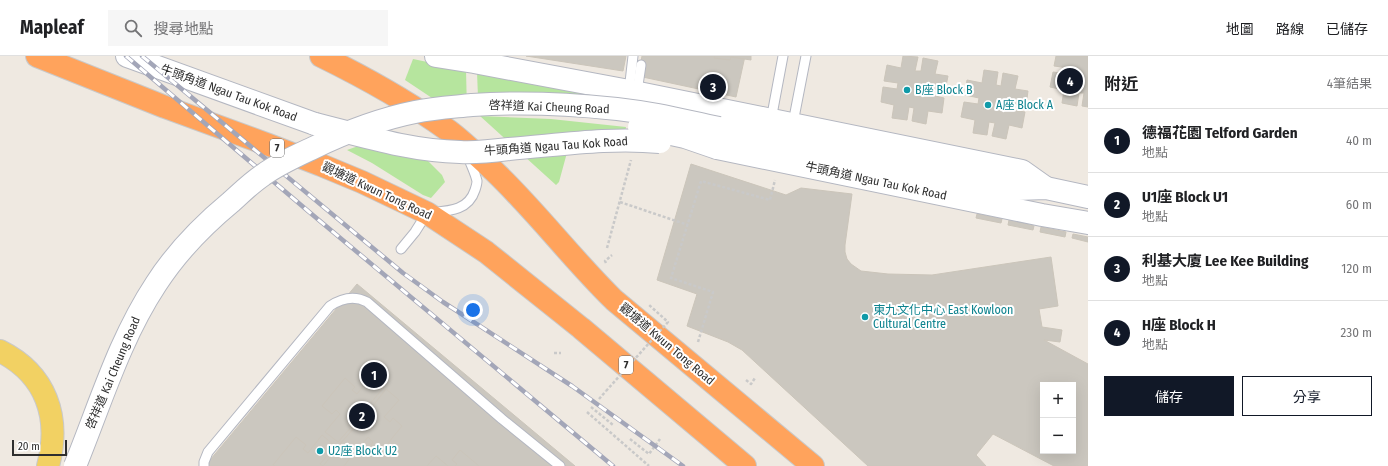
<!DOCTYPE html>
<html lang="zh-TW">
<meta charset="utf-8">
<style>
body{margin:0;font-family:"Fira Sans Condensed","Noto Sans TC",sans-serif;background:#f6f6f6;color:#202124}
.controls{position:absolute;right:12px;bottom:12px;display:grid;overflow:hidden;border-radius:0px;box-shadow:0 4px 16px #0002}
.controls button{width:36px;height:36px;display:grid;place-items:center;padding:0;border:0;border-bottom:1px solid #e0e0e0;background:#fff;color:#202124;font:20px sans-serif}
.scale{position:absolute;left:12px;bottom:10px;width:55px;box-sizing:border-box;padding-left:4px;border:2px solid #2e2e2e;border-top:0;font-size:11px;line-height:14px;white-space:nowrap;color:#2e2e2e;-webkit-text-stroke:3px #fff;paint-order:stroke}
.you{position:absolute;left:473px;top:254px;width:14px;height:14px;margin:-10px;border:3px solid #fff;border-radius:50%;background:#1a73e8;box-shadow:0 0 0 6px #1a73e833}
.badge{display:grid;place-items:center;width:26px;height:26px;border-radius:50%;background:#111827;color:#fff;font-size:13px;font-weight:700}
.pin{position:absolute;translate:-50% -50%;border:2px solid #fff;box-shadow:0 1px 4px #0006}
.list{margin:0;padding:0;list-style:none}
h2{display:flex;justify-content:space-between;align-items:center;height:52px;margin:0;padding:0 16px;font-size:17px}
h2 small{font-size:13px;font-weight:400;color:#757577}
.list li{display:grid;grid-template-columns:26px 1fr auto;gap:12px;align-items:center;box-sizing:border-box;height:64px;padding:0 16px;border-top:1px solid #e0e0e0}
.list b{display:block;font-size:15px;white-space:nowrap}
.list p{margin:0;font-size:13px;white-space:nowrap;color:#757577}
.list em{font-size:13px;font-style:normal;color:#757577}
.actions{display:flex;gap:8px;padding:12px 16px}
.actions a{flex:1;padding:9px 0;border:1px solid #111827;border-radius:0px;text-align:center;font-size:14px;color:#111827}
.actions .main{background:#111827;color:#fff}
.icon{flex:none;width:22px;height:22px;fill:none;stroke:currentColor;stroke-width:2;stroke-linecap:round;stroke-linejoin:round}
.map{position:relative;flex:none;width:1088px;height:410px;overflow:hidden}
header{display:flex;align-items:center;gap:24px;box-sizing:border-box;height:56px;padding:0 20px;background:#fff;border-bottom:1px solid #e0e0e0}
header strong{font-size:19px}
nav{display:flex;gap:22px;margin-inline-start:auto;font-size:14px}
.search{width:280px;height:36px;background:#f6f6f6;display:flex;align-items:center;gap:10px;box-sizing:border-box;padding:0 14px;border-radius:0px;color:#757577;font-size:15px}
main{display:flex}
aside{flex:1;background:#fff}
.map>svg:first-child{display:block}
</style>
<header>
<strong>Mapleaf</strong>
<div class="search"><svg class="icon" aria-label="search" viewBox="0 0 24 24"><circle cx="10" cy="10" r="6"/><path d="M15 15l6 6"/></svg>搜尋地點</div>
<nav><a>地圖</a><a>路線</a><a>已儲存</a></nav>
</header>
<main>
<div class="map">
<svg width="1088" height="410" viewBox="0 0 1088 410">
<rect width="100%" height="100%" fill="#efe9e1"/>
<g fill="#b6e59e">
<polygon points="413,3 466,14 467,55 453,56 405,24"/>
<polygon points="477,16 701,60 478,41"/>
<polygon points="480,60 551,63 626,71 623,88 568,93 559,126 556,129"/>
<polygon points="364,88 424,101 442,119 445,126 431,142 423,139 372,107 347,94"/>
</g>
<g fill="#cbc7bf" stroke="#cbc5ba" fill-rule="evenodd">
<polygon points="526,0 626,0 623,15"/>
<polygon points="642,0 745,0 736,41 638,20"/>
<polygon points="715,0 751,0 751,4 731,1 730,4 714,2"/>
<polygon points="903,0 918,1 915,15 921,15 923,2 938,5 935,18 948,20 945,35 932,33 931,39 944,42 942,57 928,55 926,68 912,65 914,52 909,51 907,64 892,62 894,49 881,46 883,31 897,33 898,27 884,25 887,9 901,12"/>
<polygon points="1056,0 1088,0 1088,51 1082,50 1084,37 1079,37 1077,50 1062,47 1064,34 1050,31 1053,16 1067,18 1069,12 1054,10"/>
<polygon points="984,14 998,16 996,29 1001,30 1003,17 1018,20 1015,33 1028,35 1026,50 1013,48 1012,54 1025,56 1022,72 1009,69 1006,83 992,80 995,67 989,66 987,79 973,77 975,64 961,61 964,46 978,48 979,42 965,39 967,24 982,27"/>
<path d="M 691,108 L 786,139 L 801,132 L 852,138 L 845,189 L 845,196 L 847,203 L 851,208 L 861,215 L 888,218 L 932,219 L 1051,201 L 1058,250 L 1039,253 L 1042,271 L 1062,274 L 1060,286 L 1044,284 L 1088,308 L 1088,410 L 1054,410 L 993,378 L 976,399 L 986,410 L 868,410 L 742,294 L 728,286 L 687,270 L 697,238 L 657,224 ZM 1043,329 L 1073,329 L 1073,395 L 1043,395 Z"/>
<polygon points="977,158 1002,163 1001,167 976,162"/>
<polygon points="1009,164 1034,170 1033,174 1008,169"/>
<polygon points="1041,171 1066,176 1065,181 1040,176"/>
<polygon points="1073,178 1088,181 1088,186 1072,182"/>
<polygon points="357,228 575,410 205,410"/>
<polygon points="371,320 384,331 369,349 372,351 386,333 399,344 384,361 390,366 393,362 402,370 380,397 371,389 373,386 368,381 353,399 340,388 355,371 353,369 338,386 325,376 340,358 336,354 332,358 322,350 345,322 355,331 352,334 357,338"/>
<polygon points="322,379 335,390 320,408 323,410 338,392 350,402 344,410 275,410 273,409 296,381 306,389 303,393 308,397"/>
<polygon points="460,394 479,410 455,410 457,408 452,404"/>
<polygon points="436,400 448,410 427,410"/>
</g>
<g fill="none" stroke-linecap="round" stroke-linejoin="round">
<defs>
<g id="lane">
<polyline points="629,35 633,0"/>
<polyline points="637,36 641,9"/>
<polyline points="771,64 783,0"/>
<polyline points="793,67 806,0"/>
<path d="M 401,193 L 415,176 L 427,157 C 446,155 468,156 475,134 C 476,131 477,128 477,125 C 475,116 470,107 467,98"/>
<path d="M 204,410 L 204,406 L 208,396 L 330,250 C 342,242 354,239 367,246 L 502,363 L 560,410"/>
</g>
<g id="secondary">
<polyline points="127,0 315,68"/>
<polyline points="436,0 474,6 629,35 1022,115 1046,132"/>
<polyline points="719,72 1016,133 1046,132 1088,141"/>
<polyline points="717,92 1042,159 1088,167"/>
</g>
<path id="primary" d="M 0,295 C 46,318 61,361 48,410"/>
<g id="highway">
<polyline points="37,0 165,51 269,89 321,109 362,126 427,157 486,196 581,272 745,410"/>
<path d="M 321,0 C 366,22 409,46 449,75 C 465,87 480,102 494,115 C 537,156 572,203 614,244 L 813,410"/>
</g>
</defs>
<use href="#lane" stroke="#b4b7c1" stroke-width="11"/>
<use href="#secondary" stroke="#b4b7c1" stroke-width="24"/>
<use href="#primary" stroke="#c9c9c9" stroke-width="24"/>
<use href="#highway" stroke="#c9c9c9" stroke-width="24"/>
<g stroke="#c9c9c9" stroke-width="2.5" stroke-dasharray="3 2" stroke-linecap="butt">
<polyline points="620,146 688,169"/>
<polyline points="607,192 631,104"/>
<polyline points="606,207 605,205 612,199"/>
<polyline points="698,286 713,236 671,222 701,125 770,144 775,124"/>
<polyline points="554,297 561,297"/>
<polyline points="746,324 751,328 755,322"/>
<polyline points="599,343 606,335"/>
<polyline points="591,351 613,369"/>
<polyline points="587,356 649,410"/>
<polyline points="630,383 649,398 660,383"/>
</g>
<use href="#lane" stroke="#fff" stroke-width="9"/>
<use href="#secondary" stroke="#fff" stroke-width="22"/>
<use href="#primary" stroke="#f2d163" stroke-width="22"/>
<use href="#highway" stroke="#ffa35c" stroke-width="22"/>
<defs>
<g id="rail">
<polyline points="126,0 308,155 613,410"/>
<polyline points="142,0 403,217 443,246 572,330 683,410"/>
</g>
</defs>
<use href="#rail" stroke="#a3a6b8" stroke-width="4.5"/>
<use href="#rail" stroke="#fff" stroke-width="3" stroke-dasharray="9" stroke-linecap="butt"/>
<defs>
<g id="secondary-bridge">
<path d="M 315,68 C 363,80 411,95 460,96 C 476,97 493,95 509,93 C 560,89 609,81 660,86"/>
<polyline points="639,71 685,81 717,92"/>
<path d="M 75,410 C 100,349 119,284 156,228 C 176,197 202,170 231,146 C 241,137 251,127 263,119 C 278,108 296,100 313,92 C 346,76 380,63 415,56 C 434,52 453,51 472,49 C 531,45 601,49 658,59 C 679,63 699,68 719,72"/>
</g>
</defs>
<use href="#secondary-bridge" stroke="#b4b7c1" stroke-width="24" stroke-linecap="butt"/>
<polyline stroke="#c9c9c9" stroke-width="2.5" stroke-dasharray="3 2" stroke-linecap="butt" points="606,335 668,266 648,248"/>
<use href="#secondary-bridge" stroke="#fff" stroke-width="22"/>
</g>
<g fill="#0f9aa8" stroke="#fff" stroke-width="1.5">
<circle cx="907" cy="34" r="4"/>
<circle cx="988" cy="49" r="4"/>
<circle cx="865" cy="261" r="4"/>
<circle cx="320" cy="395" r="4"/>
</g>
<g text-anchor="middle" stroke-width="4" stroke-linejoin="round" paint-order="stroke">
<g fill="#fff" stroke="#6d6d6d" stroke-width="1">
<rect x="270" y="83" width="14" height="18" rx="3"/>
<rect x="619" y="300" width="14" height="18" rx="3"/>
</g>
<g font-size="11" font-weight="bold" fill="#2e2e2e">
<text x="277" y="96">7</text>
<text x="626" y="313">7</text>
</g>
<g font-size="12" fill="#0d838f" stroke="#fff" text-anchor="start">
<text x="915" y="38">B座 Block B</text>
<text x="996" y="53">A座 Block A</text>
<text x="873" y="258">東九文化中心 East Kowloon<tspan x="873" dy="14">Cultural Centre</tspan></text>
<text x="328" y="399">U2座 Block U2</text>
</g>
<g font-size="12" fill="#2e2e2e" stroke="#fff">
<text transform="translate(229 37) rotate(20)" y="4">牛頭角道 Ngau Tau Kok Road</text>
<text transform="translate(549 51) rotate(2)" y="4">啓祥道 Kai Cheung Road</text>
<text transform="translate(556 90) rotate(-4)" y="4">牛頭角道 Ngau Tau Kok Road</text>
<text transform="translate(876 125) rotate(12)" y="4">牛頭角道 Ngau Tau Kok Road</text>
<text transform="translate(377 135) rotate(25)" y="4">觀塘道 Kwun Tong Road</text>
<text transform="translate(667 288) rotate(40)" y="4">觀塘道 Kwun Tong Road</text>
<text transform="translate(113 317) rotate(-67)" y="4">啓祥道 Kai Cheung Road</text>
</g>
</g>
</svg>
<div class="controls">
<button>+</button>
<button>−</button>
</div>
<div class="scale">20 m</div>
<div class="you"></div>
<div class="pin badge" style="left:374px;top:319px">1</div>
<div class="pin badge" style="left:362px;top:360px">2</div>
<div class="pin badge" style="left:713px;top:31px">3</div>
<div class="pin badge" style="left:1070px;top:25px">4</div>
</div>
<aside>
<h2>附近<small>4筆結果</small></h2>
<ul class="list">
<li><span class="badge">1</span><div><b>德福花園 Telford Garden</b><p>地點</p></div><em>40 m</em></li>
<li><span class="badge">2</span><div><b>U1座 Block U1</b><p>地點</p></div><em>60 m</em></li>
<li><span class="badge">3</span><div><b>利基大廈 Lee Kee Building</b><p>地點</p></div><em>120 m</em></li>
<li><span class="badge">4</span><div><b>H座 Block H</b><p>地點</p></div><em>230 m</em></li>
</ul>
<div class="actions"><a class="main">儲存</a><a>分享</a></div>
</aside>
</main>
